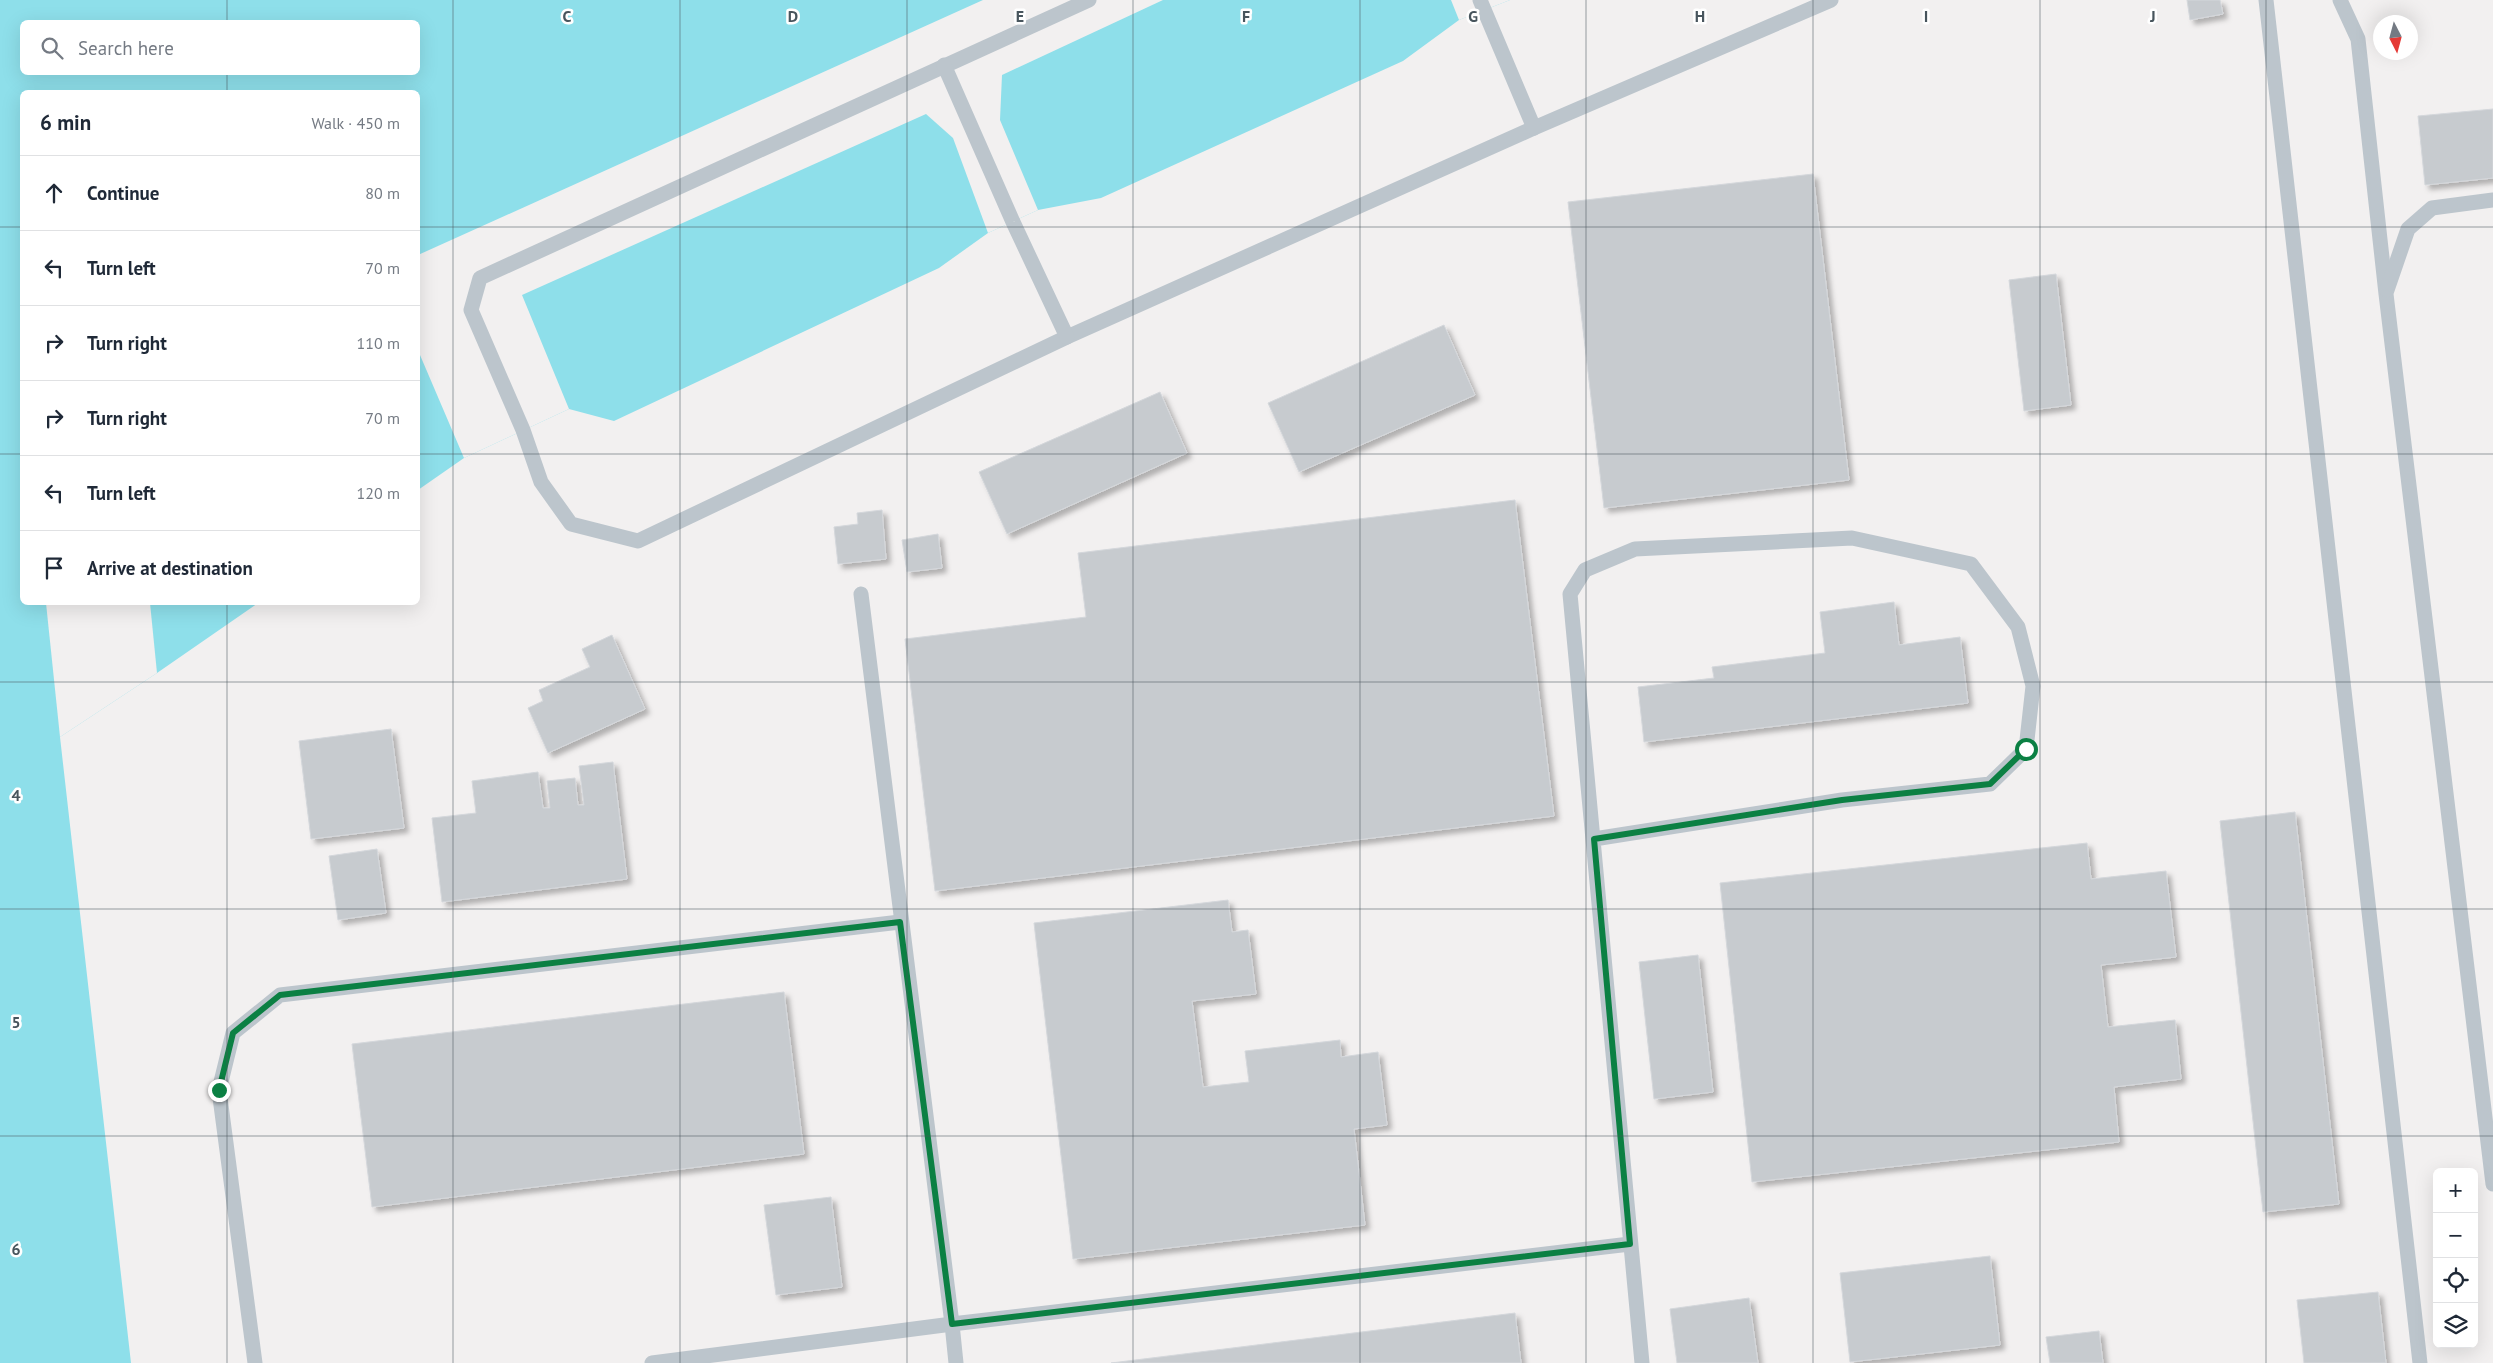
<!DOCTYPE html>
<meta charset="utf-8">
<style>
body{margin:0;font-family:"PT Sans",sans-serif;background:#f2f2f3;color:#1f2937}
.controls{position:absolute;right:15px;bottom:15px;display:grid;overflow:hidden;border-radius:8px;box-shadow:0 5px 20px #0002}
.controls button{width:45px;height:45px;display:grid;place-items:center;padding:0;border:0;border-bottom:1px solid #e0e1e3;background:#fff;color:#1f2937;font:25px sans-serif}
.compass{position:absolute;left:2373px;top:15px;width:45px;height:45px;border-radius:50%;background:#fff;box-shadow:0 5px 20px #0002;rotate:174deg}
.stop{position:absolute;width:15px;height:15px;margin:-11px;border:4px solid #0b8043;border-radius:50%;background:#fff}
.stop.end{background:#0b8043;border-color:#fff;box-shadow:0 1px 5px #0008}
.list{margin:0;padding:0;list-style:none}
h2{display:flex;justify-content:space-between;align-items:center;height:65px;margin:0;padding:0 20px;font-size:21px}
h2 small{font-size:16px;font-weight:400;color:#747a83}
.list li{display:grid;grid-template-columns:32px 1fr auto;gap:15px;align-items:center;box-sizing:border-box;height:75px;padding:0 20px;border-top:1px solid #e0e1e3}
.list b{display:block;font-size:19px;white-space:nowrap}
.list em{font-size:16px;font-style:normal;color:#747a83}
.icon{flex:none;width:28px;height:28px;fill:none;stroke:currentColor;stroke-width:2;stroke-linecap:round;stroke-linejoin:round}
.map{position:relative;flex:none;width:2493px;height:1363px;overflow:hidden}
.search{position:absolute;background:#fff;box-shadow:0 5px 20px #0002;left:20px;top:20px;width:400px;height:55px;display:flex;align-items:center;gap:12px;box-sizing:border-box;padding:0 18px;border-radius:8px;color:#747a83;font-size:19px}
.panel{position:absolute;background:#fff;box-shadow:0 5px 20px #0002;left:20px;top:90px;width:400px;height:515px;border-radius:8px}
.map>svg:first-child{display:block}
</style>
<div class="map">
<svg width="2493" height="1363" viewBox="0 0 2493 1363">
<defs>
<filter id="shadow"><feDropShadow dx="4.5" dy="4.5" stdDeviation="2.5" flood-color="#0004"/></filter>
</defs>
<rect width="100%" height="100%" fill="#f2f0f0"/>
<path fill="#8edfea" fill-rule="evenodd" d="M 0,0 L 1510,0 L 1459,20 L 1403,61 L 1101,198 L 1038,210 L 988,233 L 939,268 L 614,421 L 569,409 L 464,458 L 418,490 L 418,92 L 22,92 L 22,602 L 258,603 L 157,673 L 60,737 L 131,1363 L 0,1363 ZM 22,22 L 418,22 L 418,72 L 22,72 Z"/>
<g fill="#f2f0f0">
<polygon points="983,0 1163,0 1002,75 1000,120 1038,210 988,233 953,138 926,114 522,295 569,409 464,458 420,355 418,355 418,255"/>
<polygon points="1451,0 1510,0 1459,20"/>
<polygon points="46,603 150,603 157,673 60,737"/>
</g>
<g fill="#c7cbcf" stroke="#d4d7db" filter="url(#shadow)">
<polygon points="2187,0 2220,0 2223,14 2190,20"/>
<polygon points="2493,109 2493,178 2425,185 2418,116"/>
<polygon points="1813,174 1849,480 1604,508 1568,202"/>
<polygon points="2056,274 2071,405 2024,411 2009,280"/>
<polygon points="1444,325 1475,395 1299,472 1268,403"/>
<polygon points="1160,392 1187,453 1007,534 979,472"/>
<polygon points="1515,500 1554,816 935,891 905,639 1086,617 1078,553"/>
<polygon points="882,510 886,559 838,564 834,527 858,524 857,513"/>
<polygon points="938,534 942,568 907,572 902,540"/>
<polygon points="1894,602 1899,645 1960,637 1968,703 1644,742 1638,687 1714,678 1712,667 1825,653 1820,612"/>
<polygon points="612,635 645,709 548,753 528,708 543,701 539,690 590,667 582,649"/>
<polygon points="391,729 404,828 311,839 299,741"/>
<polygon points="613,762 627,879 442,902 432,818 476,813 472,781 538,772 543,808 550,808 547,781 575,778 578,805 584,805 579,766"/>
<polygon points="2295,812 2339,1204 2263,1212 2220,821"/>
<polygon points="2087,843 2091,879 2166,871 2176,957 2101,965 2108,1027 2175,1020 2181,1079 2114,1087 2119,1142 1752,1182 1720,883"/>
<polygon points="377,849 386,913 338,920 329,856"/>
<polygon points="1228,900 1232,932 1248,930 1256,994 1192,1001 1203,1087 1249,1082 1245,1051 1340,1040 1341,1057 1378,1052 1387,1125 1354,1129 1365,1225 1073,1259 1034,923"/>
<polygon points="1698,955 1713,1092 1654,1099 1639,962"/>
<polygon points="784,992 804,1154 372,1207 352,1044"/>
<polygon points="831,1197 842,1287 776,1295 764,1205"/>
<polygon points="1990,1256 2000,1345 1850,1362 1840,1273"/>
<polygon points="2378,1292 2386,1363 2304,1363 2297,1300"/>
<polygon points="1749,1298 1758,1363 1677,1363 1670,1309"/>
<polygon points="1515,1313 1521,1363 1111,1363"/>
<polygon points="2099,1331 2103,1363 2050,1363 2046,1337"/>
</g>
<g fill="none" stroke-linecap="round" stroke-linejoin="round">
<g stroke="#bcc5cc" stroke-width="15">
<polyline points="1089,0 480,278 471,310 523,430 541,482 571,524 638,541 1067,337 1534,128 1831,0"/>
<polyline points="1480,0 1534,128"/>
<polyline points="2266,0 2420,1363"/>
<polyline points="2340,0 2358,39 2386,294 2493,1184"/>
<polyline points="944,65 1013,222 1067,337"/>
<polyline points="2387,290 2408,229 2432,208 2493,200"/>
<polyline points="861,594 952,1324 1630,1244"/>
<polyline points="1594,839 1842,800 1990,784 2026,749 2033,686 2018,627 1971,564 1852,538 1635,549 1585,570 1570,594 1642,1363"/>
<polyline points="255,1363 219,1090 233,1033 280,995 900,922"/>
<polyline points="652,1363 952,1324 956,1363"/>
</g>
</g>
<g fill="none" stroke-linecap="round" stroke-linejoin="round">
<polyline stroke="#0b8043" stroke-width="6" points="219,1090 233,1033 280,995 900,922 952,1324 1630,1244 1594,839 1842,800 1990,784 2026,749"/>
</g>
<path fill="none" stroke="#48555d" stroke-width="1" stroke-opacity="0.55" d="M 227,0 L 227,22M 453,0 L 453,1363M 680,0 L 680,1363M 907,0 L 907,1363M 1133,0 L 1133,1363M 1360,0 L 1360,1363M 1586,0 L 1586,1363M 1813,0 L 1813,1363M 2040,0 L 2040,1363M 2266,0 L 2266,1363M 227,72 L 227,92M 0,227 L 22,227M 418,227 L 2493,227M 0,454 L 22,454M 418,454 L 2493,454M 227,602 L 227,1363M 0,682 L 2493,682M 0,909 L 2493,909M 0,1136 L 2493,1136"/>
<g font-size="16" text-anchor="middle" font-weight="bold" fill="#48555d" stroke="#fff" stroke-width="5" stroke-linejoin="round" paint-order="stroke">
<text x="567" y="22">C</text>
<text x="793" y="22">D</text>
<text x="1020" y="22">E</text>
<text x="1246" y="22">F</text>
<text x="1473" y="22">G</text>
<text x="1700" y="22">H</text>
<text x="1926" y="22">I</text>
<text x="2153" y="22">J</text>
<text x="16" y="801">4</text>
<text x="16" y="1028">5</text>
<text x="16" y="1255">6</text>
</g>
</svg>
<div class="controls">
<button>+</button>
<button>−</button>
<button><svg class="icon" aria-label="locate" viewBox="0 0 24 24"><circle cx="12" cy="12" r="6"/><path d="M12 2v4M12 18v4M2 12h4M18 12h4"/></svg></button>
<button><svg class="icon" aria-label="layers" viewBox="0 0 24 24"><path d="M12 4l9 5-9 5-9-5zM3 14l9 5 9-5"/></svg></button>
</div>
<svg class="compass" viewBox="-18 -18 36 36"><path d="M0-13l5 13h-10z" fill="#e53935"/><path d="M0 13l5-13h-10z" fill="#747a83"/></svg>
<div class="stop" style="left:2026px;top:749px"></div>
<div class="stop end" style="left:219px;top:1090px"></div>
<div class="search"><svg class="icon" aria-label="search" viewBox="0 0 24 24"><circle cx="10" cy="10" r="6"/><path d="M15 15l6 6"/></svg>Search here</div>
<section class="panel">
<h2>6 min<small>Walk · 450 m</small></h2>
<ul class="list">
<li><svg class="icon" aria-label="ahead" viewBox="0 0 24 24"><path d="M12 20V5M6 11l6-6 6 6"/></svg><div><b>Continue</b></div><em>80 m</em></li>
<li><svg class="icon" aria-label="left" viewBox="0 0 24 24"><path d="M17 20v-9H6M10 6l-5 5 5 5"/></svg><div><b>Turn left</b></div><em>70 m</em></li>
<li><svg class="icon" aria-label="right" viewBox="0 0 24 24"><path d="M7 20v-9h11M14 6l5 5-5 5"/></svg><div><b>Turn right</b></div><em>110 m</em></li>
<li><svg class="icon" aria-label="right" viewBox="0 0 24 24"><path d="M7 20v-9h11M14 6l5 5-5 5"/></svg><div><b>Turn right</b></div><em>70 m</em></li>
<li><svg class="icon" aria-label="left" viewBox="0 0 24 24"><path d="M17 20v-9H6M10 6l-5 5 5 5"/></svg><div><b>Turn left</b></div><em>120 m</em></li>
<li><svg class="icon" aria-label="arrive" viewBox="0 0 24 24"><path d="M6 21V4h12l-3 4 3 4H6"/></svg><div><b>Arrive at destination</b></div></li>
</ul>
</section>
</div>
